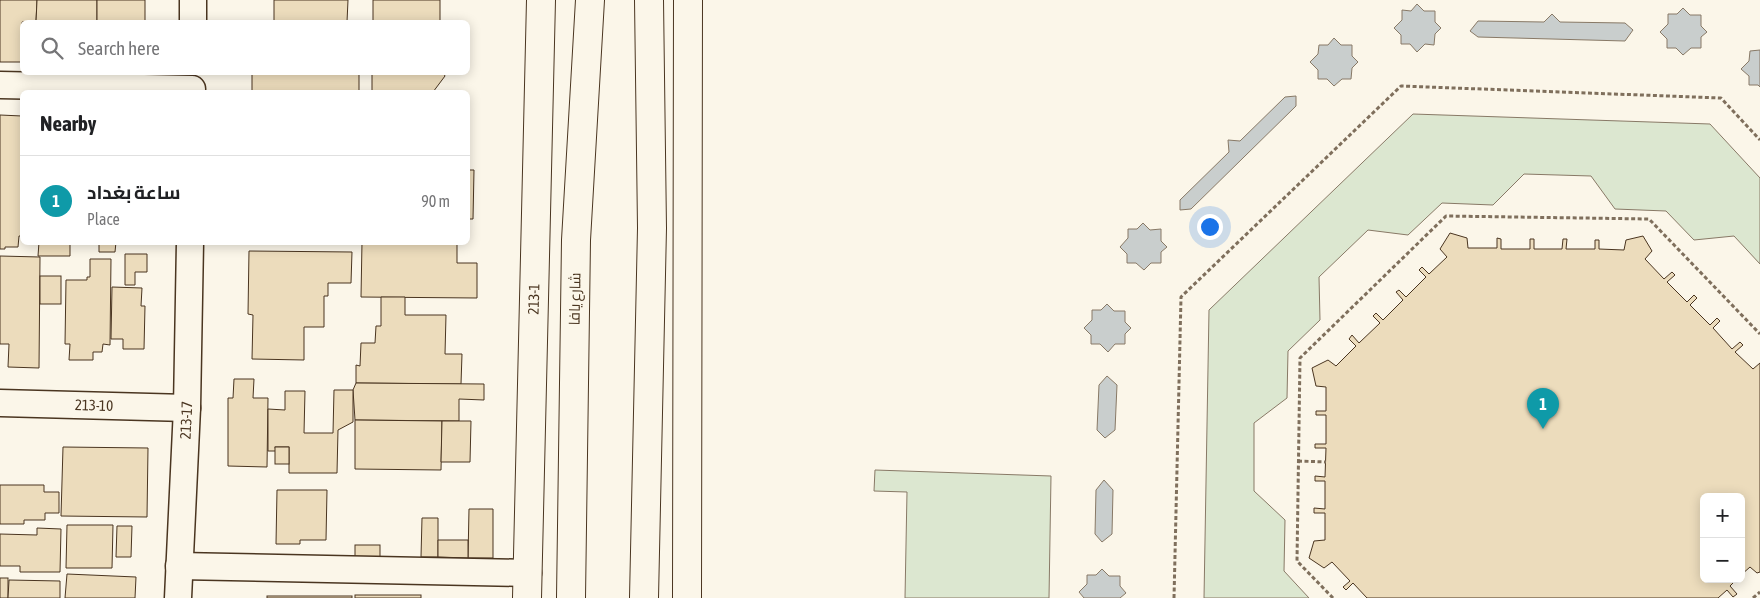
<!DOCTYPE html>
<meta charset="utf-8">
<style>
body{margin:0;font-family:"Asap Condensed",Cairo,sans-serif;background:#f6f6f6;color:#202124}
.controls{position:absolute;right:15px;bottom:15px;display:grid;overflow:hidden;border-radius:8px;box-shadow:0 2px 12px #0003}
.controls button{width:45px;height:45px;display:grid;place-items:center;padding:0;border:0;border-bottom:1px solid #e0e0e0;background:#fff;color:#202124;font:25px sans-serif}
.you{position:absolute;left:1209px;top:226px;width:18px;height:18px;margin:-12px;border:4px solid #fff;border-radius:50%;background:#1a73e8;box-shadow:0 0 0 8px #1a73e833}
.badge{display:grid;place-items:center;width:32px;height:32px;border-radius:50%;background:#7c3aed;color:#fff;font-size:16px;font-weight:700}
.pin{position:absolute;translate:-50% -41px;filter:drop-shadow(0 1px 2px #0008)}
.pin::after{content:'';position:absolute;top:26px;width:18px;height:15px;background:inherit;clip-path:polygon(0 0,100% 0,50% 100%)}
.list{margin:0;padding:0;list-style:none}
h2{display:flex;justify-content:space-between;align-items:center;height:65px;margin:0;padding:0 20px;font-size:21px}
h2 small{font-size:16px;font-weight:400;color:#757577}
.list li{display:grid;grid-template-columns:32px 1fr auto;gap:15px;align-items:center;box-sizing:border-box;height:90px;padding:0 20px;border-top:1px solid #e0e0e0}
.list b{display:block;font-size:19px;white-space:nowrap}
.list p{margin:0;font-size:16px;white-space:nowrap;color:#757577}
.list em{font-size:16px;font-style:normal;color:#757577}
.icon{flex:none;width:28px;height:28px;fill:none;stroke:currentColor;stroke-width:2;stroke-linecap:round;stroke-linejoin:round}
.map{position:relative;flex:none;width:1760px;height:598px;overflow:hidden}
.search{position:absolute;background:#fff;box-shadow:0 2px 12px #0003;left:20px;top:20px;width:450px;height:55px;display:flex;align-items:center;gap:12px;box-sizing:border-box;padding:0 18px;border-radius:8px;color:#757577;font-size:19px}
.panel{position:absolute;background:#fff;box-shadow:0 2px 12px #0003;left:20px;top:90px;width:450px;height:155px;border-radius:8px}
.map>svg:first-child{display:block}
</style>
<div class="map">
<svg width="1760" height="598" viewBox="0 0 1760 598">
<rect width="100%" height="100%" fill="#fbf6e9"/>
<g fill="#dce7d0" stroke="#887966">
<polygon points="1413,114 1710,124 1760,178 1760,264 1734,236 1694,240 1666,211 1615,209 1591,176 1524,174 1493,205 1442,203 1408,235 1368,230 1319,277 1320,320 1288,351 1287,398 1254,423 1254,491 1285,520 1284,571 1309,598 1204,598 1209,310"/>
<polygon points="875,470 1051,476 1049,598 905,598 907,492 874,491"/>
</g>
<g fill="#c9cecd" stroke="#887966">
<polygon points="1417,4 1424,11 1435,11 1435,22 1441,28 1435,34 1434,45 1425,44 1417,52 1410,44 1401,44 1401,35 1394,28 1402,20 1402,10 1411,11"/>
<polygon points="1683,8 1690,15 1701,15 1701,26 1707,32 1701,37 1701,48 1691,48 1683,55 1676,48 1667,48 1667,39 1660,32 1668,24 1668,14 1677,14"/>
<polygon points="1552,14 1560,22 1625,23 1633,30 1625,41 1478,37 1470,31 1478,21 1544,22"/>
<polygon points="1334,38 1341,45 1352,45 1352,56 1358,62 1352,68 1351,79 1342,79 1334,86 1327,79 1318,79 1318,70 1310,62 1318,54 1319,45 1328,45"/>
<polygon points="1760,50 1760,87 1758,85 1749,85 1749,76 1741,69 1749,61 1750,51"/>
<polygon points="1296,96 1296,106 1191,209 1180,210 1180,200 1229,152 1228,140 1240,141 1285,97"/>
<polygon points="1143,223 1150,230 1161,229 1161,241 1167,247 1161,252 1161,263 1151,263 1144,270 1136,263 1127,263 1127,254 1120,247 1128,238 1128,229 1137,229"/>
<polygon points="1107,304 1114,311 1125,311 1125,322 1131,328 1125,334 1125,344 1115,344 1108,352 1100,344 1091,344 1091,335 1084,328 1092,320 1092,310 1101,310"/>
<polygon points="1107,376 1117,385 1115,430 1105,438 1097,430 1099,385"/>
<polygon points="1104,480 1113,490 1112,534 1102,542 1095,534 1096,490"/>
<polygon points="1102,569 1109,576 1120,576 1120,586 1126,593 1120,598 1084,598 1079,592 1087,584 1087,575 1096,575"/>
</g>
<g fill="#ecdcbc" stroke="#4a3520">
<polygon points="0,0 37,0 36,22 22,22 22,62 0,62"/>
<polygon points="37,0 97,0 97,22 36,22"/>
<rect x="97" y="0" width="48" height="22"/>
<polygon points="274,0 348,0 347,22 274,22"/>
<polygon points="373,0 440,0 440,21 373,22"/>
<polygon points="372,72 443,72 445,76 433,92 372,92"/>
<polygon points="252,73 359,74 359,92 252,92"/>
<polygon points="0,115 22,116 22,236 19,236 18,247 5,247 5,249 0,249"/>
<polygon points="468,170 474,170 473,219 468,219"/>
<polygon points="1450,233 1467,238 1468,248 1497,248 1497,238 1501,239 1501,249 1530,249 1530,239 1534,239 1534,249 1562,249 1563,239 1567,239 1566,249 1595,249 1595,240 1599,240 1599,249 1624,250 1626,240 1643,236 1652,251 1645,259 1664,279 1672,272 1675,275 1667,282 1687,302 1694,295 1697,298 1690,305 1710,325 1717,318 1720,321 1713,328 1732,349 1740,342 1743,345 1735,352 1753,369 1760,363 1760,572 1757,573 1750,567 1741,575 1741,497 1704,497 1704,579 1737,579 1730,586 1737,594 1733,597 1727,590 1718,598 1367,598 1353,583 1346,590 1343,587 1350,581 1332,562 1324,568 1309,558 1314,541 1325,540 1325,513 1314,513 1314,508 1325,509 1325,481 1315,481 1315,476 1325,477 1326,448 1315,448 1315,444 1326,444 1326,415 1316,415 1316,411 1326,411 1326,387 1316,386 1312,368 1328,360 1336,366 1356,346 1349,339 1352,335 1359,343 1380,323 1373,316 1376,313 1383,320 1403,300 1396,292 1399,290 1406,297 1426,277 1419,270 1422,267 1429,274 1447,257 1440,249"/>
<polygon points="39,242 70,242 70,256 38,256"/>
<polygon points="99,242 116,242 115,252 99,252"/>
<polygon points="362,242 457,242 457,263 477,263 477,298 361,297"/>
<polygon points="249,251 352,252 351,283 328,283 328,296 324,296 324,327 304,327 304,360 252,359 253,315 248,314"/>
<polygon points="125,254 147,254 147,272 135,272 135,285 125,285"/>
<polygon points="0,256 40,257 39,368 8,367 9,344 0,344"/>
<polygon points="90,259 111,259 110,345 103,344 102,352 93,352 93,360 69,360 70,344 65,344 66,280 87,280 87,277 90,277"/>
<rect x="40" y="276" width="21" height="28"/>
<polygon points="112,287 142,288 141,306 145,306 144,349 123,349 123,339 111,339"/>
<polygon points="381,297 405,297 405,315 446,315 445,354 462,354 461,384 356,383 356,365 360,366 361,343 375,343 376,326 381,326"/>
<polygon points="234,379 254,379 253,398 268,398 267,467 228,466 228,398 233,398"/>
<polygon points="356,383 484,384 484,400 459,399 459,421 355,420 353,390"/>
<polygon points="334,390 353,390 353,422 338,430 337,473 289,473 289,447 275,447 276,451 268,451 268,409 285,410 285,391 305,391 304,433 333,433"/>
<polygon points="355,420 442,421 441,470 355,469"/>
<polygon points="442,421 471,421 470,462 441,462"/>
<polygon points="63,447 148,448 147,517 61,516"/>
<rect x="275" y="447" width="14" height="17"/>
<polygon points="0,485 44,485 44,492 59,492 59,513 45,513 45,520 24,520 24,524 0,524"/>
<polygon points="277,490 327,490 326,540 300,540 300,544 276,544"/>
<polygon points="469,509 493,509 493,558 468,558"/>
<polygon points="422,518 438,518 438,557 421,557"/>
<polygon points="67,525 113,525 112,568 66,568"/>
<polygon points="117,526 132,526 131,557 116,557"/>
<polygon points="37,528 61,529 60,572 20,572 20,566 0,566 0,534 37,535"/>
<polygon points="438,540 468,540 468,558 438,557"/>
<rect x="355" y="545" width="25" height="15"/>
<polygon points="67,574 136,577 135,598 65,598"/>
<rect x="0" y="578" width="8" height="20"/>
<polygon points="9,580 60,581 60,598 8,598"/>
<rect x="355" y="595" width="66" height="3"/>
<rect x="267" y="596" width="85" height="2"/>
</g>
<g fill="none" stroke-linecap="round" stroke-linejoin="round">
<defs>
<g id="street">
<polyline points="193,22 193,0"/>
<polyline points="0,85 192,89"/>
<path id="s1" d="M 0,403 L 187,408"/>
<polyline points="179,566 528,573"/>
<path id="s2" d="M 178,598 L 187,408 L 190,242"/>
</g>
<g id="secondary">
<path id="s3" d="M 527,598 L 541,0"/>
<polyline points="687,598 688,0"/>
</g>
<g id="highway">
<polyline points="571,598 576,240 590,0"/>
<polyline points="644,598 652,228 649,0"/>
</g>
</defs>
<use href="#street" stroke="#4a3520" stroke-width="29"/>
<use href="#secondary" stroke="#4a3520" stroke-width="30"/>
<use href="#highway" stroke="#4a3520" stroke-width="30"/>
<g stroke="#7f6f5c" stroke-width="3" stroke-dasharray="4 2.5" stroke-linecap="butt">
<polyline points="1298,461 1326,462"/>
<polyline points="1174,598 1181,297 1401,86 1721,98 1760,140"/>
<polyline points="1333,598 1297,561 1300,358 1446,216 1649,219 1760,334"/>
<polyline points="1753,598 1760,592"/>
</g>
<use href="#street" stroke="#fbf6e9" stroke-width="26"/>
<use href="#secondary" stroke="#fbf6e9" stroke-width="28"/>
<use href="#highway" stroke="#fbf6e9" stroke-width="28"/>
</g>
<g text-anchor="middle" stroke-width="4" stroke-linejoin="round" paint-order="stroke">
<g font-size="15" fill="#4a3520" stroke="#fbf6e9">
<text dy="5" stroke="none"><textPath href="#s3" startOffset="299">213-1</textPath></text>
<text transform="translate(575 299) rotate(-89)" y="5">شارع يافا</text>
<text dy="5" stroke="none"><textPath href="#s1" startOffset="94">213-10</textPath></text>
<text dy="5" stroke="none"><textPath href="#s2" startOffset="178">213-17</textPath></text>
</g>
</g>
</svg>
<div class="controls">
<button>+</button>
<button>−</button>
</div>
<div class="you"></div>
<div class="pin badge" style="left:1543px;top:429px;background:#0f9aa8">1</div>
<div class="search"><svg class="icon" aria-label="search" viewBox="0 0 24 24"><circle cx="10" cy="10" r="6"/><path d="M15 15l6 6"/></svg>Search here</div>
<section class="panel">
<h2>Nearby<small></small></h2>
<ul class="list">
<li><span class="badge" style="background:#0f9aa8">1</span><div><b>ساعة بغداد</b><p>Place</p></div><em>90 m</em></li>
</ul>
</section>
</div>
